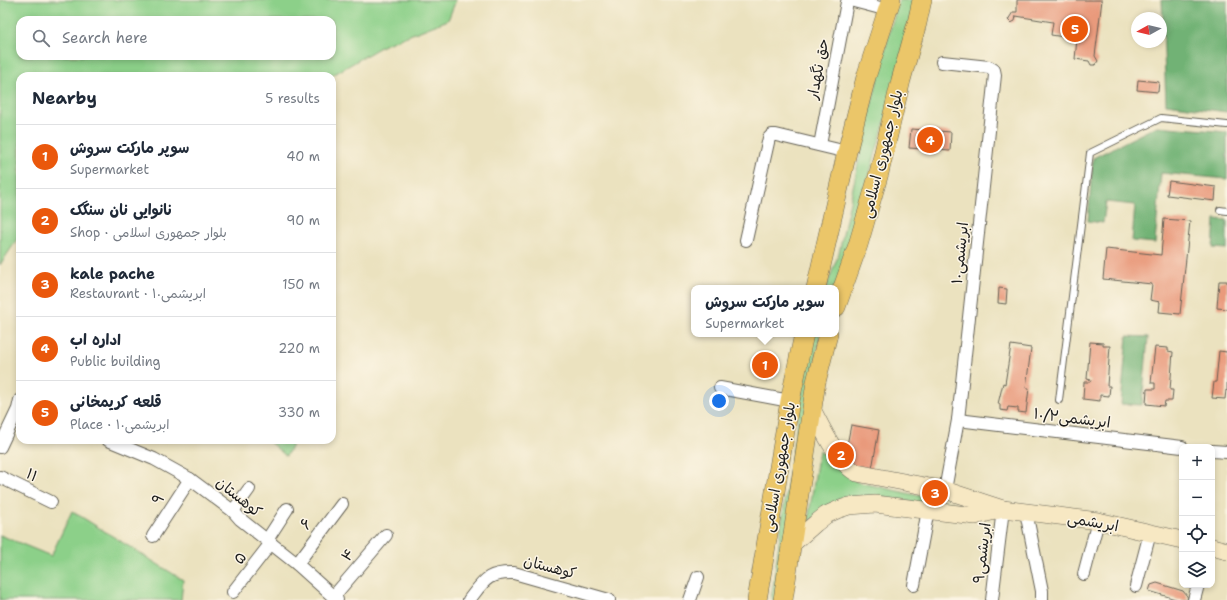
<!DOCTYPE html>
<meta charset="utf-8">
<style>
body{margin:0;font-family:"Shantell Sans","Playpen Sans Arabic",sans-serif;background:#f6f6f7;color:#1f2937}
.controls{position:absolute;right:12px;bottom:12px;display:grid;overflow:hidden;border-radius:8px;box-shadow:0 2px 6px #0003}
.controls button{width:36px;height:36px;display:grid;place-items:center;padding:0;border:0;border-bottom:1px solid #e0e1e3;background:#fff;color:#1f2937;font:20px sans-serif}
.compass{position:absolute;left:1131px;top:12px;width:36px;height:36px;border-radius:50%;background:#fff;box-shadow:0 2px 6px #0003;rotate:262deg}
.you{position:absolute;left:719px;top:401px;width:14px;height:14px;margin:-10px;border:3px solid #fff;border-radius:50%;background:#1a73e8;box-shadow:0 0 0 6px #1a73e833}
.badge{display:grid;place-items:center;width:26px;height:26px;border-radius:50%;background:#ea580c;color:#fff;font-size:13px;font-weight:700}
.pin{position:absolute;translate:-50% -50%;border:2px solid #fff;box-shadow:0 1px 4px #0006}
.popup{position:absolute;left:691px;top:285px;width:148px;height:52px;box-sizing:border-box;display:grid;place-content:center;border-radius:8px;background:#fff;filter:drop-shadow(0 1px 3px #0005);font-size:13px;white-space:nowrap;color:#747a83}
.popup b{font-size:15px;color:#1f2937}
.popup::after{content:'';position:absolute;left:50%;top:100%;margin-left:-8px;border:8px solid transparent;border-top-color:#fff}
.list{margin:0;padding:0;list-style:none}
h2{display:flex;justify-content:space-between;align-items:center;height:52px;margin:0;padding:0 16px;font-size:17px}
h2 small{font-size:13px;font-weight:400;color:#747a83}
.list li{display:grid;grid-template-columns:26px 1fr auto;gap:12px;align-items:center;box-sizing:border-box;height:64px;padding:0 16px;border-top:1px solid #e0e1e3}
.list b{display:block;font-size:15px;white-space:nowrap}
.list p{margin:0;font-size:13px;white-space:nowrap;color:#747a83}
.list em{font-size:13px;font-style:normal;color:#747a83}
.icon{flex:none;width:22px;height:22px;fill:none;stroke:currentColor;stroke-width:2;stroke-linecap:round;stroke-linejoin:round}
.map{position:relative;flex:none;width:1227px;height:600px;overflow:hidden}
.search{position:absolute;background:#fff;box-shadow:0 2px 6px #0003;left:16px;top:16px;width:320px;height:44px;display:flex;align-items:center;gap:10px;box-sizing:border-box;padding:0 14px;border-radius:12px;color:#747a83;font-size:15px}
.panel{position:absolute;background:#fff;box-shadow:0 2px 6px #0003;left:16px;top:72px;width:320px;height:372px;border-radius:12px}
.map>svg:first-child{display:block}
</style>
<div class="map">
<svg width="1227" height="600" viewBox="0 0 1227 600">
<rect width="100%" height="100%" fill="#fcf5e5"/>
<filter id="ink" filterUnits="userSpaceOnUse"><feTurbulence type="fractalNoise" baseFrequency=".025" numOctaves="2"/><feDisplacementMap in="SourceGraphic" scale="8" xChannelSelector="R" yChannelSelector="G"/><feConvolveMatrix kernelMatrix="1 2 1 2 8 2 1 2 1" color-interpolation-filters="sRGB"/></filter>
<filter id="wash" filterUnits="userSpaceOnUse"><feTurbulence type="fractalNoise" baseFrequency=".012" numOctaves="4" result="noise"/><feDisplacementMap in="SourceGraphic" scale="16" xChannelSelector="R" yChannelSelector="G"/><feGaussianBlur stdDeviation="0.9" result="paint"/><feColorMatrix in="noise" values="0 0 0 0 0 0 0 0 0 0 0 0 0 0 0 0 0 1.4 0 .05"/><feComposite in="paint" operator="in"/></filter>
<g filter="url(#wash)">
<rect width="100%" height="100%" fill="#ebe2bf"/>
<g fill="#8cd089" stroke="#547652" fill-rule="evenodd">
<path d="M 0,0 L 456,0 L 448,20 L 384,45 L 331,76 L 20,76 L 20,235 L 0,265 ZM 20,20 L 332,20 L 332,56 L 20,56 Z"/>
<polygon points="899,0 915,0 891,101 836,288 826,288 839,253 867,122 890,30"/>
<polygon points="814,334 820,334 777,600 771,600 784,506 807,361"/>
<polygon points="267,440 295,440 286,456"/>
<polygon points="819,450 857,482 978,509 882,499 808,521"/>
<polygon points="72,511 183,580 181,600 0,600 0,535 51,556"/>
</g>
<g fill="#71b275" stroke="#466748">
<polygon points="1162,0 1227,0 1227,112 1166,104"/>
<polygon points="1157,126 1227,132 1227,179 1161,173 1155,243 1132,241 1135,205 1106,202 1103,223 1088,221 1093,158"/>
<polygon points="1215,219 1227,220 1227,249 1213,248"/>
<polygon points="1127,336 1148,337 1142,405 1121,404"/>
</g>
<g id="blocks">
<g fill="#e99a7b">
<polygon points="1017,0 1102,0 1095,56 1098,61 1095,65 1091,65 1089,61 1075,59 1077,39 1051,35 1053,22 1016,16 1015,21 1011,23 1008,20 1013,12 1017,12"/>
<polygon points="1138,80 1159,82 1158,92 1137,90"/>
<polygon points="911,129 951,132 950,151 909,148"/>
<polygon points="1169,181 1216,187 1215,201 1167,195"/>
<polygon points="1164,219 1190,221 1180,314 1159,312 1160,302 1150,300 1152,284 1103,279 1106,249 1161,255"/>
<polygon points="1219,281 1227,281 1227,309 1217,308"/>
<polygon points="999,288 1007,289 1006,304 998,303"/>
<polygon points="1090,342 1103,343 1103,346 1110,346 1107,386 1110,386 1109,396 1100,395 1100,401 1083,399 1084,382 1090,382 1091,380 1087,379"/>
<polygon points="1011,345 1031,348 1026,388 1029,388 1026,413 1018,412 1018,408 1008,407 1007,411 1000,410 1000,404 998,404 1003,383 1005,384"/>
<polygon points="1155,347 1168,348 1168,351 1173,352 1170,390 1173,390 1172,401 1165,401 1164,406 1146,404 1147,389 1155,389 1155,383 1151,383"/>
<polygon points="1219,351 1227,352 1227,391 1226,390 1225,399 1212,398 1214,382 1216,382"/>
<polygon points="851,425 879,430 872,469 849,465 851,456 845,455"/>
<polygon points="1157,583 1183,591 1187,596 1188,600 1179,600 1149,591 1151,585"/>
</g>
</g>
</g>
<g filter="url(#ink)">
<use href="#blocks" fill-opacity="0" stroke="#646155" stroke-width="1"/>
<g fill="none" stroke-linecap="round" stroke-linejoin="round">
<defs>
<g id="service">
<polyline points="1220,210 1227,211"/>
<polyline points="1059,400 1090,153 1161,118 1227,125"/>
</g>
<g id="minor">
<polyline points="850,0 888,10"/>
<polyline points="942,62 989,67 994,70 995,75 958,420 945,490"/>
<polyline points="820,145 847,2 849,0"/>
<polyline points="746,240 769,138 772,135 776,135 847,152"/>
<polyline points="720,388 790,401"/>
<polyline points="958,420 1182,447"/>
<polyline points="108,440 154,459 190,479 233,511 240,519 297,564 337,600"/>
<polyline points="0,447 18,409 20,400"/>
<polyline points="1212,451 1227,452"/>
<polyline points="0,477 51,502"/>
<polyline points="233,511 249,489"/>
<polyline points="1026,512 1042,591 1042,600"/>
<polyline points="153,536 190,479"/>
<polyline points="267,540 287,509"/>
<polyline points="297,564 342,504"/>
<polyline points="1084,574 1098,521"/>
<polyline points="914,585 928,510"/>
<polyline points="1136,586 1150,533"/>
<polyline points="233,592 271,543"/>
<polyline points="333,597 386,535"/>
<path d="M 469,600 C 484,581 487,572 514,573 L 609,600"/>
<polyline points="690,600 698,577"/>
<polyline points="992,600 1003,509"/>
<polyline points="1194,600 1198,585"/>
</g>
<g id="secondary">
<path d="M 812,409 C 821,426 839,465 857,473 L 945,490 L 1003,509 L 1098,521 L 1182,540"/>
<polyline points="790,546 816,523 826,515 837,510 849,506 875,504 975,516 1003,509"/>
<polyline points="1212,547 1227,551"/>
</g>
<g id="primary">
<polyline points="816,288 847,152 866,77 891,0"/>
<polyline points="836,307 858,245 879,173 901,80 917,23 922,0"/>
<polyline points="757,600 790,401 804,334"/>
<polyline points="783,600 816,382 828,334"/>
</g>
</defs>
<use href="#service" stroke="#646155" stroke-width="8"/>
<use href="#minor" stroke="#646155" stroke-width="14"/>
<use href="#secondary" stroke="#646155" stroke-width="18"/>
<use href="#primary" stroke="#646155" stroke-width="20"/>
<use href="#service" stroke="#fff" stroke-width="6"/>
<use href="#minor" stroke="#fff" stroke-width="12"/>
<use href="#secondary" stroke="#f7e8c3" stroke-width="17"/>
<use href="#primary" stroke="#ebc669" stroke-width="19"/>
</g>
</g>
<g text-anchor="middle" stroke-width="3" stroke-linejoin="round" paint-order="stroke">
<g font-size="15" fill="#1c1c1c" stroke="#fcf5e5">
<text transform="translate(818 69) rotate(-79)" y="5">حق نگهدار</text>
<text transform="translate(882 154) rotate(-76)" y="5">بلوار جمهوری اسلامی</text>
<text transform="translate(960 253) rotate(-84)" y="5">ابریشمی۱۰</text>
<text transform="translate(1072 418) rotate(7)" y="5">۱۰/۲ابریشمی</text>
<text transform="translate(779 467) rotate(-80)" y="5">بلوار جمهوری اسلامی</text>
<text transform="translate(32 475) rotate(26)" y="5">۱۱</text>
<text transform="translate(239 497) rotate(39)" y="5">کوهستان</text>
<text transform="translate(158 499) rotate(-58)" y="5">۹</text>
<text transform="translate(1093 522) rotate(10)" y="5">ابریشمی</text>
<text transform="translate(306 524) rotate(-54)" y="5">۶</text>
<text transform="translate(982 553) rotate(-83)" y="5">ابریشمی۹</text>
<text transform="translate(348 555) rotate(-49)" y="5">۴</text>
<text transform="translate(240 558) rotate(-52)" y="5">۵</text>
<text transform="translate(550 567) rotate(15)" y="5">کوهستان</text>
</g>
</g>
</svg>
<div class="controls">
<button>+</button>
<button>−</button>
<button><svg class="icon" aria-label="locate" viewBox="0 0 24 24"><circle cx="12" cy="12" r="6"/><path d="M12 2v4M12 18v4M2 12h4M18 12h4"/></svg></button>
<button><svg class="icon" aria-label="layers" viewBox="0 0 24 24"><path d="M12 4l9 5-9 5-9-5zM3 14l9 5 9-5"/></svg></button>
</div>
<svg class="compass" viewBox="-18 -18 36 36"><path d="M0-13l5 13h-10z" fill="#e53935"/><path d="M0 13l5-13h-10z" fill="#747a83"/></svg>
<div class="you"></div>
<div class="pin badge" style="left:765px;top:365px">1</div>
<div class="popup"><b>سوپر مارکت سروش</b>Supermarket</div>
<div class="pin badge" style="left:841px;top:455px">2</div>
<div class="pin badge" style="left:935px;top:493px">3</div>
<div class="pin badge" style="left:930px;top:140px">4</div>
<div class="pin badge" style="left:1075px;top:29px">5</div>
<div class="search"><svg class="icon" aria-label="search" viewBox="0 0 24 24"><circle cx="10" cy="10" r="6"/><path d="M15 15l6 6"/></svg>Search here</div>
<section class="panel">
<h2>Nearby<small>5 results</small></h2>
<ul class="list">
<li><span class="badge">1</span><div><b>سوپر مارکت سروش</b><p>Supermarket</p></div><em>40 m</em></li>
<li><span class="badge">2</span><div><b>نانوایی نان سنگک</b><p>Shop · بلوار جمهوری اسلامی</p></div><em>90 m</em></li>
<li><span class="badge">3</span><div><b>kale pache</b><p>Restaurant · ابریشمی۱۰</p></div><em>150 m</em></li>
<li><span class="badge">4</span><div><b>اداره اب</b><p>Public building</p></div><em>220 m</em></li>
<li><span class="badge">5</span><div><b>قلعه کریمخانی</b><p>Place · ابریشمی۱۰</p></div><em>330 m</em></li>
</ul>
</section>
</div>
